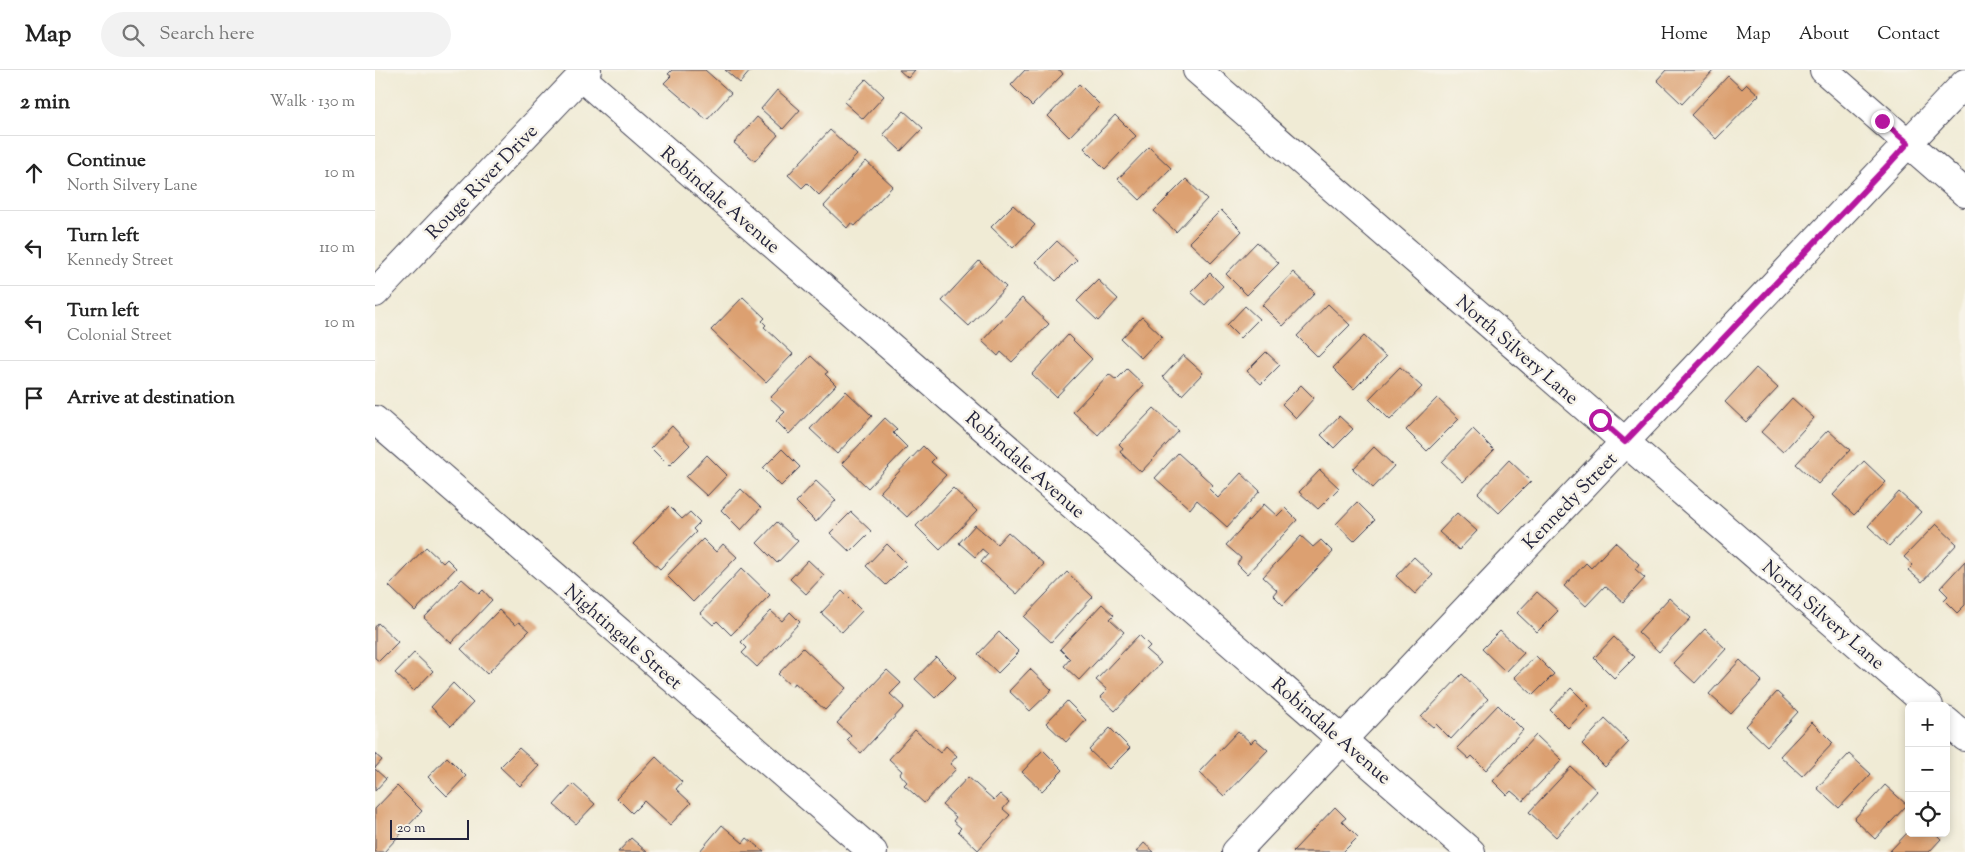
<!DOCTYPE html>
<meta charset="utf-8">
<style>
body{margin:0;font-family:"Sorts Mill Goudy",serif;background:#f2f2f2;color:#222}
.controls{position:absolute;right:15px;bottom:15px;display:grid;overflow:hidden;border-radius:8px;box-shadow:0 2px 8px #0003}
.controls button{width:45px;height:45px;display:grid;place-items:center;padding:0;border:0;border-bottom:1px solid #e0e0e0;background:#fff;color:#222;font:25px sans-serif}
.scale{position:absolute;left:15px;bottom:12px;width:79px;box-sizing:border-box;padding-left:5px;border:2px solid #22223b;border-top:0;font-size:14px;line-height:18px;white-space:nowrap;color:#22223b;-webkit-text-stroke:4px #f7f3e8;paint-order:stroke}
.stop{position:absolute;width:15px;height:15px;margin:-11px;border:4px solid #b5179e;border-radius:50%;background:#fff}
.stop.end{background:#b5179e;border-color:#fff;box-shadow:0 1px 5px #0008}
.list{margin:0;padding:0;list-style:none}
h2{display:flex;justify-content:space-between;align-items:center;height:65px;margin:0;padding:0 20px;font-size:21px}
h2 small{font-size:16px;font-weight:400;color:#767676}
.list li{display:grid;grid-template-columns:32px 1fr auto;gap:15px;align-items:center;box-sizing:border-box;height:75px;padding:0 20px;border-top:1px solid #e0e0e0}
.list b{display:block;font-size:19px;white-space:nowrap}
.list p{margin:0;font-size:16px;white-space:nowrap;color:#767676}
.list em{font-size:16px;font-style:normal;color:#767676}
.icon{flex:none;width:28px;height:28px;fill:none;stroke:currentColor;stroke-width:2;stroke-linecap:round;stroke-linejoin:round}
.map{position:relative;flex:none;width:1590px;height:782px;overflow:hidden}
header{display:flex;align-items:center;gap:30px;box-sizing:border-box;height:70px;padding:0 25px;background:#fff;border-bottom:1px solid #e0e0e0}
header strong{font-size:24px}
nav{display:flex;gap:28px;margin-inline-start:auto;font-size:18px}
.search{width:350px;height:45px;background:#f2f2f2;display:flex;align-items:center;gap:12px;box-sizing:border-box;padding:0 18px;border-radius:28px;color:#767676;font-size:19px}
main{display:flex}
aside{flex:1;background:#fff}
.map>svg:first-child{display:block}
</style>
<header>
<strong>Map</strong>
<div class="search"><svg class="icon" aria-label="search" viewBox="0 0 24 24"><circle cx="10" cy="10" r="6"/><path d="M15 15l6 6"/></svg>Search here</div>
<nav><a>Home</a><a>Map</a><a>About</a><a>Contact</a></nav>
</header>
<main>
<aside>
<h2>2 min<small>Walk · 130 m</small></h2>
<ul class="list">
<li><svg class="icon" aria-label="ahead" viewBox="0 0 24 24"><path d="M12 20V5M6 11l6-6 6 6"/></svg><div><b>Continue</b><p>North Silvery Lane</p></div><em>10 m</em></li>
<li><svg class="icon" aria-label="left" viewBox="0 0 24 24"><path d="M17 20v-9H6M10 6l-5 5 5 5"/></svg><div><b>Turn left</b><p>Kennedy Street</p></div><em>110 m</em></li>
<li><svg class="icon" aria-label="left" viewBox="0 0 24 24"><path d="M17 20v-9H6M10 6l-5 5 5 5"/></svg><div><b>Turn left</b><p>Colonial Street</p></div><em>10 m</em></li>
<li><svg class="icon" aria-label="arrive" viewBox="0 0 24 24"><path d="M6 21V4h12l-3 4 3 4H6"/></svg><div><b>Arrive at destination</b></div></li>
</ul>
</aside>
<div class="map">
<svg width="1590" height="782" viewBox="0 0 1590 782">
<rect width="100%" height="100%" fill="#f7f3e8"/>
<filter id="ink" filterUnits="userSpaceOnUse"><feTurbulence type="fractalNoise" baseFrequency=".02" numOctaves="2"/><feDisplacementMap in="SourceGraphic" scale="10" xChannelSelector="R" yChannelSelector="G"/><feConvolveMatrix kernelMatrix="1 2 1 2 8 2 1 2 1" color-interpolation-filters="sRGB"/></filter>
<filter id="wash" filterUnits="userSpaceOnUse"><feTurbulence type="fractalNoise" baseFrequency=".0096" numOctaves="4" result="noise"/><feDisplacementMap in="SourceGraphic" scale="20" xChannelSelector="R" yChannelSelector="G"/><feGaussianBlur stdDeviation="1.12" result="paint"/><feColorMatrix in="noise" values="0 0 0 0 0 0 0 0 0 0 0 0 0 0 0 0 0 1.4 0 .05"/><feComposite in="paint" operator="in"/></filter>
<g filter="url(#wash)">
<rect width="100%" height="100%" fill="#f0ebd5"/>
<g id="blocks">
<g fill="#dca071">
<polygon points="297,0 330,0 356,23 332,50 289,13 296,6 293,4"/>
<polygon points="350,0 376,0 365,13"/>
<polygon points="524,0 540,0 533,8"/>
<polygon points="650,0 685,0 688,4 657,36 636,15"/>
<polygon points="1291,0 1339,0 1307,34 1282,10"/>
<polygon points="1353,6 1367,19 1372,14 1384,25 1341,69 1316,45"/>
<polygon points="491,9 509,26 488,49 469,32"/>
<polygon points="704,14 725,35 694,67 673,46"/>
<polygon points="402,20 425,40 408,59 386,39"/>
<polygon points="529,41 548,58 526,81 508,64"/>
<polygon points="740,45 761,66 730,99 709,78"/>
<polygon points="382,47 403,65 380,91 359,73"/>
<polygon points="455,60 482,85 444,125 432,113 427,118 413,105"/>
<polygon points="774,77 796,98 765,130 743,109"/>
<polygon points="491,91 518,116 480,156 476,153 472,158 449,136"/>
<polygon points="811,109 832,129 801,162 779,141"/>
<polygon points="638,135 660,155 638,178 616,157"/>
<polygon points="846,140 867,161 836,193 814,172"/>
<polygon points="682,171 702,190 681,211 661,192"/>
<polygon points="882,172 904,193 872,225 851,204"/>
<polygon points="604,191 631,217 594,256 567,231"/>
<polygon points="918,202 940,223 908,256 887,235"/>
<polygon points="835,203 848,216 830,235 816,222"/>
<polygon points="723,210 743,229 723,251 702,231"/>
<polygon points="368,227 390,248 387,251 391,255 389,257 418,284 391,312 336,260"/>
<polygon points="647,228 674,254 637,292 626,282 623,286 607,271"/>
<polygon points="953,234 975,255 943,287 922,266"/>
<polygon points="870,236 884,249 865,268 852,255"/>
<polygon points="767,247 787,266 766,288 746,269"/>
<polygon points="693,265 717,289 681,327 657,304"/>
<polygon points="989,266 1011,287 979,319 958,298"/>
<polygon points="891,282 905,295 886,314 872,301"/>
<polygon points="808,285 828,303 807,325 788,307"/>
<polygon points="436,286 453,302 450,304 461,315 414,364 401,351 410,342 395,328"/>
<polygon points="1025,297 1047,317 1015,350 994,329"/>
<polygon points="1381,298 1403,318 1371,352 1350,332"/>
<polygon points="752,299 769,315 723,365 698,342 734,304 741,310"/>
<polygon points="926,315 939,328 921,348 907,334"/>
<polygon points="471,321 497,346 462,384 435,359"/>
<polygon points="1062,328 1084,349 1052,381 1031,360"/>
<polygon points="1417,328 1439,348 1408,382 1386,362"/>
<polygon points="779,338 804,361 766,402 745,382 748,378 744,374"/>
<polygon points="964,346 978,359 959,378 946,365"/>
<polygon points="510,348 522,359 518,363 532,377 493,418 467,393"/>
<polygon points="297,356 315,375 294,396 276,378"/>
<polygon points="1098,359 1119,380 1088,412 1067,392"/>
<polygon points="1453,360 1475,380 1443,414 1421,394"/>
<polygon points="548,376 560,388 556,392 571,405 532,447 505,422"/>
<polygon points="999,377 1019,396 998,418 978,399"/>
<polygon points="407,379 425,397 406,416 388,398"/>
<polygon points="803,383 838,415 834,419 843,428 866,403 885,421 852,457 822,430 815,439 780,408"/>
<polygon points="332,385 352,405 332,426 311,407"/>
<polygon points="1134,390 1156,411 1124,443 1103,423"/>
<polygon points="1489,391 1511,412 1479,445 1458,425"/>
<polygon points="945,400 964,418 943,439 924,422"/>
<polygon points="441,411 461,430 441,452 421,432"/>
<polygon points="578,418 602,441 565,480 541,456"/>
<polygon points="366,419 386,438 366,460 346,440"/>
<polygon points="1524,422 1546,442 1514,476 1493,456"/>
<polygon points="982,432 1000,450 979,471 961,454"/>
<polygon points="889,434 902,446 910,438 922,450 872,504 862,494 866,488 851,475"/>
<polygon points="294,436 307,449 315,442 325,452 318,459 321,462 285,499 258,474"/>
<polygon points="476,442 496,461 475,482 455,463"/>
<polygon points="1082,443 1102,461 1084,480 1064,462"/>
<polygon points="402,452 423,471 402,493 382,473"/>
<polygon points="1561,454 1582,474 1547,512 1533,500 1538,495 1529,487"/>
<polygon points="600,455 622,474 633,462 669,494 642,524 606,492 613,484 607,479 600,487 584,473"/>
<polygon points="926,466 938,477 946,470 958,482 908,535 898,525 902,520 888,507"/>
<polygon points="328,469 341,482 348,474 362,487 318,532 292,506"/>
<polygon points="1240,472 1264,494 1260,499 1270,508 1248,532 1230,516 1211,536 1189,516 1211,493 1216,498"/>
<polygon points="512,474 532,494 511,515 491,496"/>
<polygon points="51,477 68,493 72,489 81,498 40,541 14,516"/>
<polygon points="1039,487 1058,505 1040,524 1021,506"/>
<polygon points="433,490 449,505 431,524 415,509"/>
<polygon points="1590,491 1590,535 1582,543 1569,530 1573,526 1565,518"/>
<polygon points="367,498 395,525 356,565 342,551 338,555 325,543"/>
<polygon points="692,502 718,527 676,572 649,547"/>
<polygon points="87,509 104,524 108,520 117,530 76,573 49,548"/>
<polygon points="467,521 487,541 467,562 446,543"/>
<polygon points="1162,522 1183,541 1162,562 1142,543"/>
<polygon points="1294,528 1316,548 1284,582 1263,562"/>
<polygon points="727,534 739,545 735,549 749,562 704,610 689,596 695,589 685,579"/>
<polygon points="124,540 140,555 144,552 154,561 112,604 86,579"/>
<polygon points="396,541 407,551 415,542 425,552 382,597 367,583 372,578 366,572"/>
<polygon points="3,553 23,572 4,591 0,588 0,557"/>
<polygon points="1330,559 1351,579 1320,613 1298,593"/>
<polygon points="1125,561 1149,583 1131,602 1107,579"/>
<polygon points="624,562 644,582 623,603 603,584"/>
<polygon points="764,565 775,576 771,580 786,593 740,641 725,627 732,620 721,610"/>
<polygon points="1239,567 1260,587 1239,608 1219,588"/>
<polygon points="428,578 471,618 450,640 420,613 416,616 403,604"/>
<polygon points="39,583 58,601 39,621 20,603"/>
<polygon points="1161,586 1179,604 1158,625 1139,607"/>
<polygon points="561,587 581,607 560,628 540,609"/>
<polygon points="1365,590 1387,611 1356,644 1334,624"/>
<polygon points="655,599 677,620 655,641 634,621"/>
<polygon points="512,600 526,613 515,624 529,637 486,683 472,670 476,666 462,653"/>
<polygon points="1087,604 1113,629 1076,669 1061,654 1058,657 1046,647"/>
<polygon points="78,613 98,633 76,656 56,637"/>
<polygon points="1196,618 1214,636 1193,658 1175,640"/>
<polygon points="1402,622 1423,642 1392,676 1371,656"/>
<polygon points="692,631 711,650 691,672 671,653"/>
<polygon points="1123,635 1148,660 1111,700 1097,686 1094,689 1082,678"/>
<polygon points="1230,649 1254,672 1230,697 1207,674"/>
<polygon points="1437,652 1458,673 1427,706 1405,686"/>
<polygon points="735,658 755,678 734,699 714,680"/>
<polygon points="540,660 565,683 571,676 582,686 575,694 581,699 549,733 529,715 532,712 525,704 527,701 514,689"/>
<polygon points="863,661 876,673 880,669 893,680 849,726 824,702"/>
<polygon points="1161,665 1187,690 1148,731 1136,721 1132,725 1118,711"/>
<polygon points="144,678 164,696 145,716 125,697"/>
<polygon points="668,680 688,700 667,721 647,702"/>
<polygon points="0,684 7,690 0,698"/>
<polygon points="1474,684 1496,704 1464,738 1442,718"/>
<polygon points="72,687 91,706 72,726 53,707"/>
<polygon points="281,687 307,712 301,719 316,733 295,755 269,731 257,743 242,728"/>
<polygon points="1196,697 1222,721 1181,767 1154,742"/>
<polygon points="0,699 11,709 0,721"/>
<polygon points="593,707 619,730 625,724 634,732 628,739 635,745 603,780 583,761 586,758 578,751 581,747 567,735"/>
<polygon points="198,714 220,734 201,754 179,735"/>
<polygon points="1510,715 1532,735 1500,769 1479,749"/>
<polygon points="22,716 47,741 9,782 0,782 0,739"/>
<polygon points="960,737 971,748 967,751 983,767 968,782 919,782 918,781"/>
<polygon points="347,755 368,773 372,768 389,782 324,782"/>
<polygon points="1534,761 1534,763 1560,763 1566,769 1554,782 1514,782"/>
<polygon points="256,768 272,782 243,782"/>
<polygon points="769,773 779,782 761,782"/>
</g>
</g>
</g>
<g filter="url(#ink)">
<use href="#blocks" fill-opacity="0" stroke="#414052" stroke-width="1"/>
<g fill="none" stroke-linecap="round" stroke-linejoin="round">
<defs>
<g id="minor">
<polyline points="822,0 1554,636"/>
<polyline points="1449,0 1590,123"/>
<polyline points="206,7 1096,782"/>
<polyline points="0,223 212,0"/>
<polyline points="0,350 498,782"/>
<polyline points="1571,651 1590,667"/>
<polyline points="861,782 1590,13"/>
</g>
</defs>
<use href="#minor" stroke="#414052" stroke-width="30"/>
<use href="#minor" stroke="#fff" stroke-width="28"/>
</g>
</g>
<g fill="none" stroke-linecap="round" stroke-linejoin="round" filter="url(#ink)">
<polyline stroke="#b5179e" stroke-width="6" points="1225,350 1250,372 1514,94 1533,73 1507,51"/>
</g>
<g text-anchor="middle" stroke-width="5" stroke-linejoin="round" paint-order="stroke">
<g font-size="19" fill="#22223b" stroke="#f7f3e8">
<text transform="translate(106 111) rotate(-46)" y="7">Rouge River Drive</text>
<text transform="translate(346 129) rotate(41)" y="7">Robindale Avenue</text>
<text transform="translate(1143 279) rotate(41)" y="7">North Silvery Lane</text>
<text transform="translate(651 394) rotate(41)" y="7">Robindale Avenue</text>
<text transform="translate(1194 430) rotate(-46)" y="7">Kennedy Street</text>
<text transform="translate(1449 544) rotate(41)" y="7">North Silvery Lane</text>
<text transform="translate(249 566) rotate(41)" y="7">Nightingale Street</text>
<text transform="translate(957 660) rotate(41)" y="7">Robindale Avenue</text>
</g>
</g>
</svg>
<div class="controls">
<button>+</button>
<button>−</button>
<button><svg class="icon" aria-label="locate" viewBox="0 0 24 24"><circle cx="12" cy="12" r="6"/><path d="M12 2v4M12 18v4M2 12h4M18 12h4"/></svg></button>
</div>
<div class="scale">20 m</div>
<div class="stop" style="left:1225px;top:350px"></div>
<div class="stop end" style="left:1507px;top:51px"></div>
</div>
</main>
